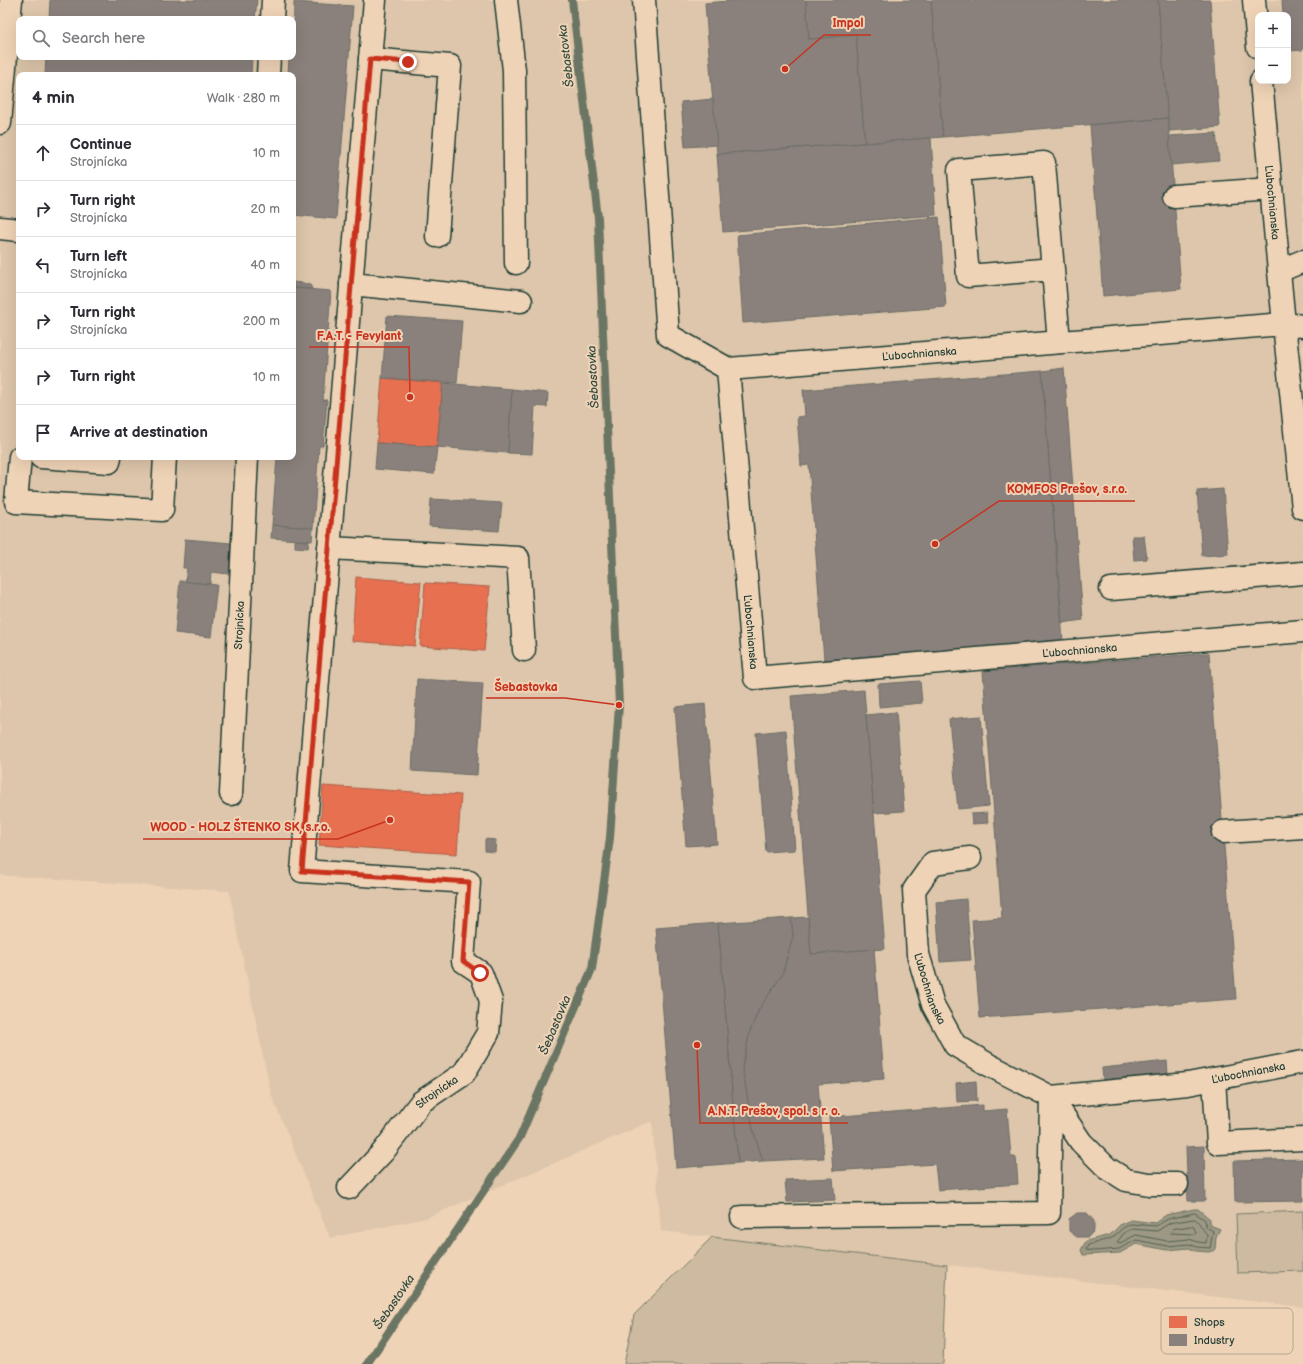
<!DOCTYPE html>
<meta charset="utf-8">
<style>
body{margin:0;font-family:"Balsamiq Sans",sans-serif;background:#f2f2f3;color:#2b2b33}
.controls{position:absolute;right:12px;top:12px;display:grid;overflow:hidden;border-radius:8px;box-shadow:0 4px 16px #0002}
.controls button{width:36px;height:36px;display:grid;place-items:center;padding:0;border:0;border-bottom:1px solid #e1e1e2;background:#fff;color:#2b2b33;font:20px sans-serif}
.stop{position:absolute;width:12px;height:12px;margin:-9px;border:3px solid #c8321e;border-radius:50%;background:#fff}
.stop.end{background:#c8321e;border-color:#fff;box-shadow:0 1px 4px #0008}
.list{margin:0;padding:0;list-style:none}
h2{display:flex;justify-content:space-between;align-items:center;height:52px;margin:0;padding:0 16px;font-size:17px}
h2 small{font-size:13px;font-weight:400;color:#7c7c81}
.list li{display:grid;grid-template-columns:26px 1fr auto;gap:12px;align-items:center;box-sizing:border-box;height:56px;padding:0 16px;border-top:1px solid #e1e1e2}
.list b{display:block;font-size:15px;white-space:nowrap}
.list p{margin:0;font-size:13px;white-space:nowrap;color:#7c7c81}
.list em{font-size:13px;font-style:normal;color:#7c7c81}
.icon{flex:none;width:22px;height:22px;fill:none;stroke:currentColor;stroke-width:2;stroke-linecap:round;stroke-linejoin:round}
.map{position:relative;flex:none;width:1303px;height:1364px;overflow:hidden}
.search{position:absolute;background:#fff;box-shadow:0 4px 16px #0002;left:16px;top:16px;width:280px;height:44px;display:flex;align-items:center;gap:10px;box-sizing:border-box;padding:0 14px;border-radius:8px;color:#7c7c81;font-size:15px}
.panel{position:absolute;background:#fff;box-shadow:0 4px 16px #0002;left:16px;top:72px;width:280px;height:388px;border-radius:8px}
.map>svg:first-child{display:block}
</style>
<div class="map">
<svg width="1303" height="1364" viewBox="0 0 1303 1364">
<rect width="100%" height="100%" fill="#efd3b6"/>
<filter id="ink" filterUnits="userSpaceOnUse"><feTurbulence type="fractalNoise" baseFrequency=".025" numOctaves="2"/><feDisplacementMap in="SourceGraphic" scale="8" xChannelSelector="R" yChannelSelector="G"/><feConvolveMatrix kernelMatrix="1 2 1 2 8 2 1 2 1" color-interpolation-filters="sRGB"/></filter>
<g filter="url(#ink)">
<path fill="#ddc6ab" fill-rule="evenodd" d="M 0,0 L 1303,0 L 1303,1307 L 661,1231 L 652,1121 L 426,1218 L 330,1238 L 271,1094 L 229,891 L 0,875 ZM 1258,15 L 1288,15 L 1288,81 L 1258,81 ZM 19,19 L 293,19 L 293,57 L 19,57 ZM 19,75 L 293,75 L 293,457 L 19,457 Z"/>
<g fill="#cdbaa1" stroke="#767c6a">
<polygon points="1303,1211 1303,1271 1238,1273 1236,1214"/>
<polygon points="712,1237 947,1265 943,1364 624,1364 634,1315"/>
</g>
<polygon fill="#9d9883" stroke="#6b7463" points="1194,1209 1198,1209 1210,1219 1210,1225 1220,1229 1216,1237 1215,1250 1209,1252 1196,1251 1189,1248 1167,1250 1136,1244 1120,1253 1083,1255 1081,1250 1086,1241 1110,1235 1121,1224 1131,1220 1155,1223 1166,1215"/>
<g fill="#e76f51" stroke="#ab6048">
<polygon points="382,378 443,383 437,447 377,443"/>
<polygon points="356,577 421,582 415,646 352,641"/>
<polygon points="425,583 490,587 484,651 420,646"/>
<polygon points="323,786 461,795 457,854 319,845"/>
</g>
<g fill="#8a817c" stroke="#6a6d66">
<polygon points="50,0 257,0 255,19 49,19"/>
<polygon points="741,0 806,0 809,39 856,35 865,143 717,154 705,3"/>
<polygon points="806,0 931,0 943,137 865,143 856,35 809,39"/>
<polygon points="931,0 1158,0 1168,118 943,137"/>
<polygon points="1158,0 1210,0 1220,127 1169,131"/>
<polygon points="1282,0 1303,0 1303,50 1288,51 1288,15 1283,15"/>
<polygon points="294,2 353,6 336,219 293,215 293,75 288,75 289,57 293,57"/>
<polygon points="46,57 252,57 251,75 45,75"/>
<polygon points="713,99 717,145 685,147 681,102"/>
<polygon points="1168,118 1181,289 1103,296 1090,125"/>
<polygon points="1216,133 1219,161 1171,165 1169,136"/>
<polygon points="931,138 936,215 723,232 717,154"/>
<polygon points="939,217 946,307 743,323 737,235"/>
<polygon points="293,282 310,284 312,289 293,288"/>
<polygon points="293,288 331,291 323,400 327,400 323,446 319,446 313,528 272,525 277,457 293,457"/>
<polygon points="387,316 462,321 457,383 382,378"/>
<polygon points="1064,368 1083,620 1062,623 1042,371"/>
<polygon points="1042,371 1063,641 824,660 809,465 801,466 797,417 805,416 803,390"/>
<polygon points="443,383 512,389 508,453 437,447"/>
<polygon points="512,389 548,393 547,407 535,406 532,454 508,453"/>
<polygon points="377,443 437,447 434,474 375,469"/>
<polygon points="1223,489 1228,554 1202,556 1197,491"/>
<polygon points="431,499 502,503 499,531 429,526"/>
<polygon points="272,525 313,528 312,541 271,538"/>
<polygon points="1132,536 1144,536 1147,559 1134,560"/>
<polygon points="185,539 231,543 229,574 211,572 210,584 185,582 187,568 183,568"/>
<polygon points="295,540 309,541 308,548 295,547"/>
<polygon points="180,581 217,585 211,637 175,633"/>
<polygon points="1209,653 1236,999 980,1018 972,920 1002,918 983,671"/>
<polygon points="417,679 483,683 477,775 412,771"/>
<polygon points="920,681 922,703 879,707 878,684"/>
<polygon points="864,690 885,949 811,954 791,696"/>
<polygon points="705,704 717,844 686,846 675,707"/>
<polygon points="896,712 904,811 874,813 866,715"/>
<polygon points="981,716 989,806 958,809 949,719"/>
<polygon points="786,730 795,850 766,852 756,733"/>
<polygon points="987,813 988,823 972,824 971,814"/>
<polygon points="485,839 496,840 495,852 485,851"/>
<polygon points="966,899 971,960 940,962 936,902"/>
<polygon points="808,917 811,954 874,949 884,1079 818,1084 824,1158 763,1161 753,1130 742,1067 750,1031 759,1009 782,975 793,936 791,918"/>
<polygon points="791,918 793,936 782,975 759,1009 750,1031 742,1067 753,1130 763,1161 738,1163 718,923"/>
<polygon points="718,923 738,1163 676,1168 656,928"/>
<polygon points="1167,1061 1168,1074 1103,1080 1102,1068"/>
<polygon points="976,1081 977,1101 957,1102 956,1083"/>
<polygon points="983,1105 983,1111 1007,1109 1011,1157 1016,1157 1018,1184 938,1190 935,1164 833,1171 829,1117"/>
<polygon points="1204,1146 1205,1201 1188,1201 1186,1147"/>
<polygon points="1303,1159 1303,1201 1235,1202 1234,1161"/>
<polygon points="833,1178 835,1200 787,1202 785,1180"/>
<polygon points="1077,1213 1087,1213 1094,1221 1094,1231 1088,1237 1077,1237 1069,1231 1069,1219"/>
</g>
<g fill="none" stroke-linecap="round" stroke-linejoin="round">
<g stroke="#516154" stroke-width="1">
<polygon points="1195,1213 1205,1220 1206,1227 1213,1231 1210,1248 1197,1247 1189,1244 1167,1246 1136,1240 1119,1249 1094,1251 1086,1250 1088,1245 1112,1238 1123,1228 1131,1224 1156,1226 1168,1219"/>
<path d="M 1195,1219 C 1201,1223 1201,1229 1207,1234 L 1206,1243 L 1198,1242 L 1189,1239 L 1167,1241 L 1136,1235 L 1120,1243 L 1117,1242 L 1125,1232 L 1132,1229 L 1157,1231 L 1170,1223 Z"/>
<polygon points="1193,1226 1196,1232 1195,1234 1170,1233 1173,1229"/>
</g>
<polyline stroke="#6b7463" stroke-width="8" points="367,1364 520,1137 592,969 610,838 619,705 598,218 572,0"/>
<defs>
<g id="minor">
<polyline points="506,0 514,70 516,263"/>
<polyline points="644,0 668,335 728,369"/>
<polyline points="1254,0 1258,47"/>
<polyline points="272,19 273,0"/>
<polyline points="370,59 450,66 437,236"/>
<polyline points="268,75 269,57"/>
<path id="s1" d="M 1261,81 L 1284,324 L 1303,326"/>
<polyline points="0,123 11,0"/>
<polyline points="1174,196 1271,189"/>
<polyline points="0,228 19,230"/>
<polyline points="1053,269 968,276 959,170 1044,163 1059,342"/>
<polyline points="1279,271 1303,261"/>
<polyline points="351,284 521,301"/>
<path id="s2" d="M 728,369 L 755,678 L 1303,631"/>
<path id="s3" d="M 728,369 L 1284,324 L 1303,508"/>
<polyline points="20,457 16,502 162,510 165,457"/>
<polyline points="41,457 109,462 110,457"/>
<polyline points="329,548 518,558 524,650"/>
<polyline points="1111,589 1303,573"/>
<path id="s4" d="M 231,794 L 247,457"/>
<polyline points="1223,832 1303,827"/>
<path id="s5" d="M 970,858 L 933,863 L 914,890 L 918,954 L 933,1005 L 955,1045 L 989,1065 L 1051,1097 L 1081,1142 L 1107,1168 L 1126,1180 L 1149,1184 L 1177,1184"/>
<polyline points="1214,1079 1218,1143 1303,1139"/>
<path id="s6" d="M 349,1188 L 383,1152 L 421,1102 L 464,1073 L 488,1033 L 491,1001 L 481,973 L 463,961 L 469,882 L 302,871 L 375,0"/>
<path id="s7" d="M 742,1217 L 1049,1213 L 1051,1097 L 1188,1084 L 1303,1062"/>
</g>
</defs>
<use href="#minor" stroke="#1f3d34" stroke-width="25"/>
<use href="#minor" stroke="#efd3b6" stroke-width="22"/>
</g>
</g>
<g fill="none" stroke-linecap="round" stroke-linejoin="round" filter="url(#ink)">
<polyline stroke="#c8321e" stroke-width="5" points="408,62 370,59 302,871 469,882 463,961 480,973"/>
</g>
<g text-anchor="middle" stroke-width="4" stroke-linejoin="round" paint-order="stroke">
<g font-size="11" fill="#1f3d34" stroke="#efd3b6">
<text dy="4" stroke="none"><textPath href="#s1" startOffset="122">Ľubochnianska</textPath></text>
<text dy="4" stroke="none"><textPath href="#s3" startOffset="192">Ľubochnianska</textPath></text>
<text dy="4" stroke="none"><textPath href="#s4" startOffset="169">Strojnícka</textPath></text>
<text dy="4" stroke="none"><textPath href="#s2" startOffset="264">Ľubochnianska</textPath></text>
<text dy="4" stroke="none"><textPath href="#s2" startOffset="636">Ľubochnianska</textPath></text>
<text dy="4" stroke="none"><textPath href="#s5" startOffset="171">Ľubochnianska</textPath></text>
<text dy="4" stroke="none"><textPath href="#s7" startOffset="622">Ľubochnianska</textPath></text>
<text dy="4" stroke="none"><textPath href="#s6" startOffset="131">Strojnícka</textPath></text>
</g>
<g font-size="12" font-style="italic" fill="#324b40" stroke="#efd3b6">
<text transform="translate(566 56) rotate(-97)" y="4">Šebastovka</text>
<text transform="translate(593 377) rotate(-93)" y="4">Šebastovka</text>
<text transform="translate(555 1025) rotate(-67)" y="4">Šebastovka</text>
<text transform="translate(394 1302) rotate(-56)" y="4">Šebastovka</text>
</g>
</g>
<rect x="1161" y="1308" width="132" height="46" rx="6" fill="#efd3b6" stroke="#b1a68f" stroke-width="1"/>
<rect x="1169" y="1316" width="18" height="12" fill="#e76f51"/>
<rect x="1169" y="1334" width="18" height="12" fill="#8a817c"/>
<g font-size="11" fill="#1f3d34">
<text x="1194" y="1326">Shops</text>
<text x="1194" y="1344">Industry</text>
</g>
<path fill="none" stroke="#c8321e" stroke-width="1.5" d="M785 69L824 35H871M410 397L409 347H309M935 544L999 501H1135M619 705L565 698H486M390 820L338 839H143M697 1045L700 1123H848"/>
<g fill="#c8321e" stroke="#efd3b6" stroke-width="1.5">
<circle cx="785" cy="69" r="4"/>
<circle cx="410" cy="397" r="4"/>
<circle cx="935" cy="544" r="4"/>
<circle cx="619" cy="705" r="4"/>
<circle cx="390" cy="820" r="4"/>
<circle cx="697" cy="1045" r="4"/>
</g>
<g font-size="12" text-anchor="middle" font-weight="bold" fill="#c8321e" stroke="#efd3b6" stroke-width="4" stroke-linejoin="round" paint-order="stroke">
<text x="848" y="27">Impol</text>
<text x="359" y="340">F.A.T. - Fevylant</text>
<text x="1067" y="493">KOMFOS Prešov, s.r.o.</text>
<text x="526" y="691">Šebastovka</text>
<text x="240" y="831">WOOD - HOLZ ŠTENKO SK, s.r.o.</text>
<text x="774" y="1115">A.N.T. Prešov, spol. s r. o.</text>
</g>
</svg>
<div class="controls">
<button>+</button>
<button>−</button>
</div>
<div class="stop" style="left:480px;top:973px"></div>
<div class="stop end" style="left:408px;top:62px"></div>
<div class="search"><svg class="icon" aria-label="search" viewBox="0 0 24 24"><circle cx="10" cy="10" r="6"/><path d="M15 15l6 6"/></svg>Search here</div>
<section class="panel">
<h2>4 min<small>Walk · 280 m</small></h2>
<ul class="list">
<li><svg class="icon" aria-label="ahead" viewBox="0 0 24 24"><path d="M12 20V5M6 11l6-6 6 6"/></svg><div><b>Continue</b><p>Strojnícka</p></div><em>10 m</em></li>
<li><svg class="icon" aria-label="right" viewBox="0 0 24 24"><path d="M7 20v-9h11M14 6l5 5-5 5"/></svg><div><b>Turn right</b><p>Strojnícka</p></div><em>20 m</em></li>
<li><svg class="icon" aria-label="left" viewBox="0 0 24 24"><path d="M17 20v-9H6M10 6l-5 5 5 5"/></svg><div><b>Turn left</b><p>Strojnícka</p></div><em>40 m</em></li>
<li><svg class="icon" aria-label="right" viewBox="0 0 24 24"><path d="M7 20v-9h11M14 6l5 5-5 5"/></svg><div><b>Turn right</b><p>Strojnícka</p></div><em>200 m</em></li>
<li><svg class="icon" aria-label="right" viewBox="0 0 24 24"><path d="M7 20v-9h11M14 6l5 5-5 5"/></svg><div><b>Turn right</b></div><em>10 m</em></li>
<li><svg class="icon" aria-label="arrive" viewBox="0 0 24 24"><path d="M6 21V4h12l-3 4 3 4H6"/></svg><div><b>Arrive at destination</b></div></li>
</ul>
</section>
</div>
